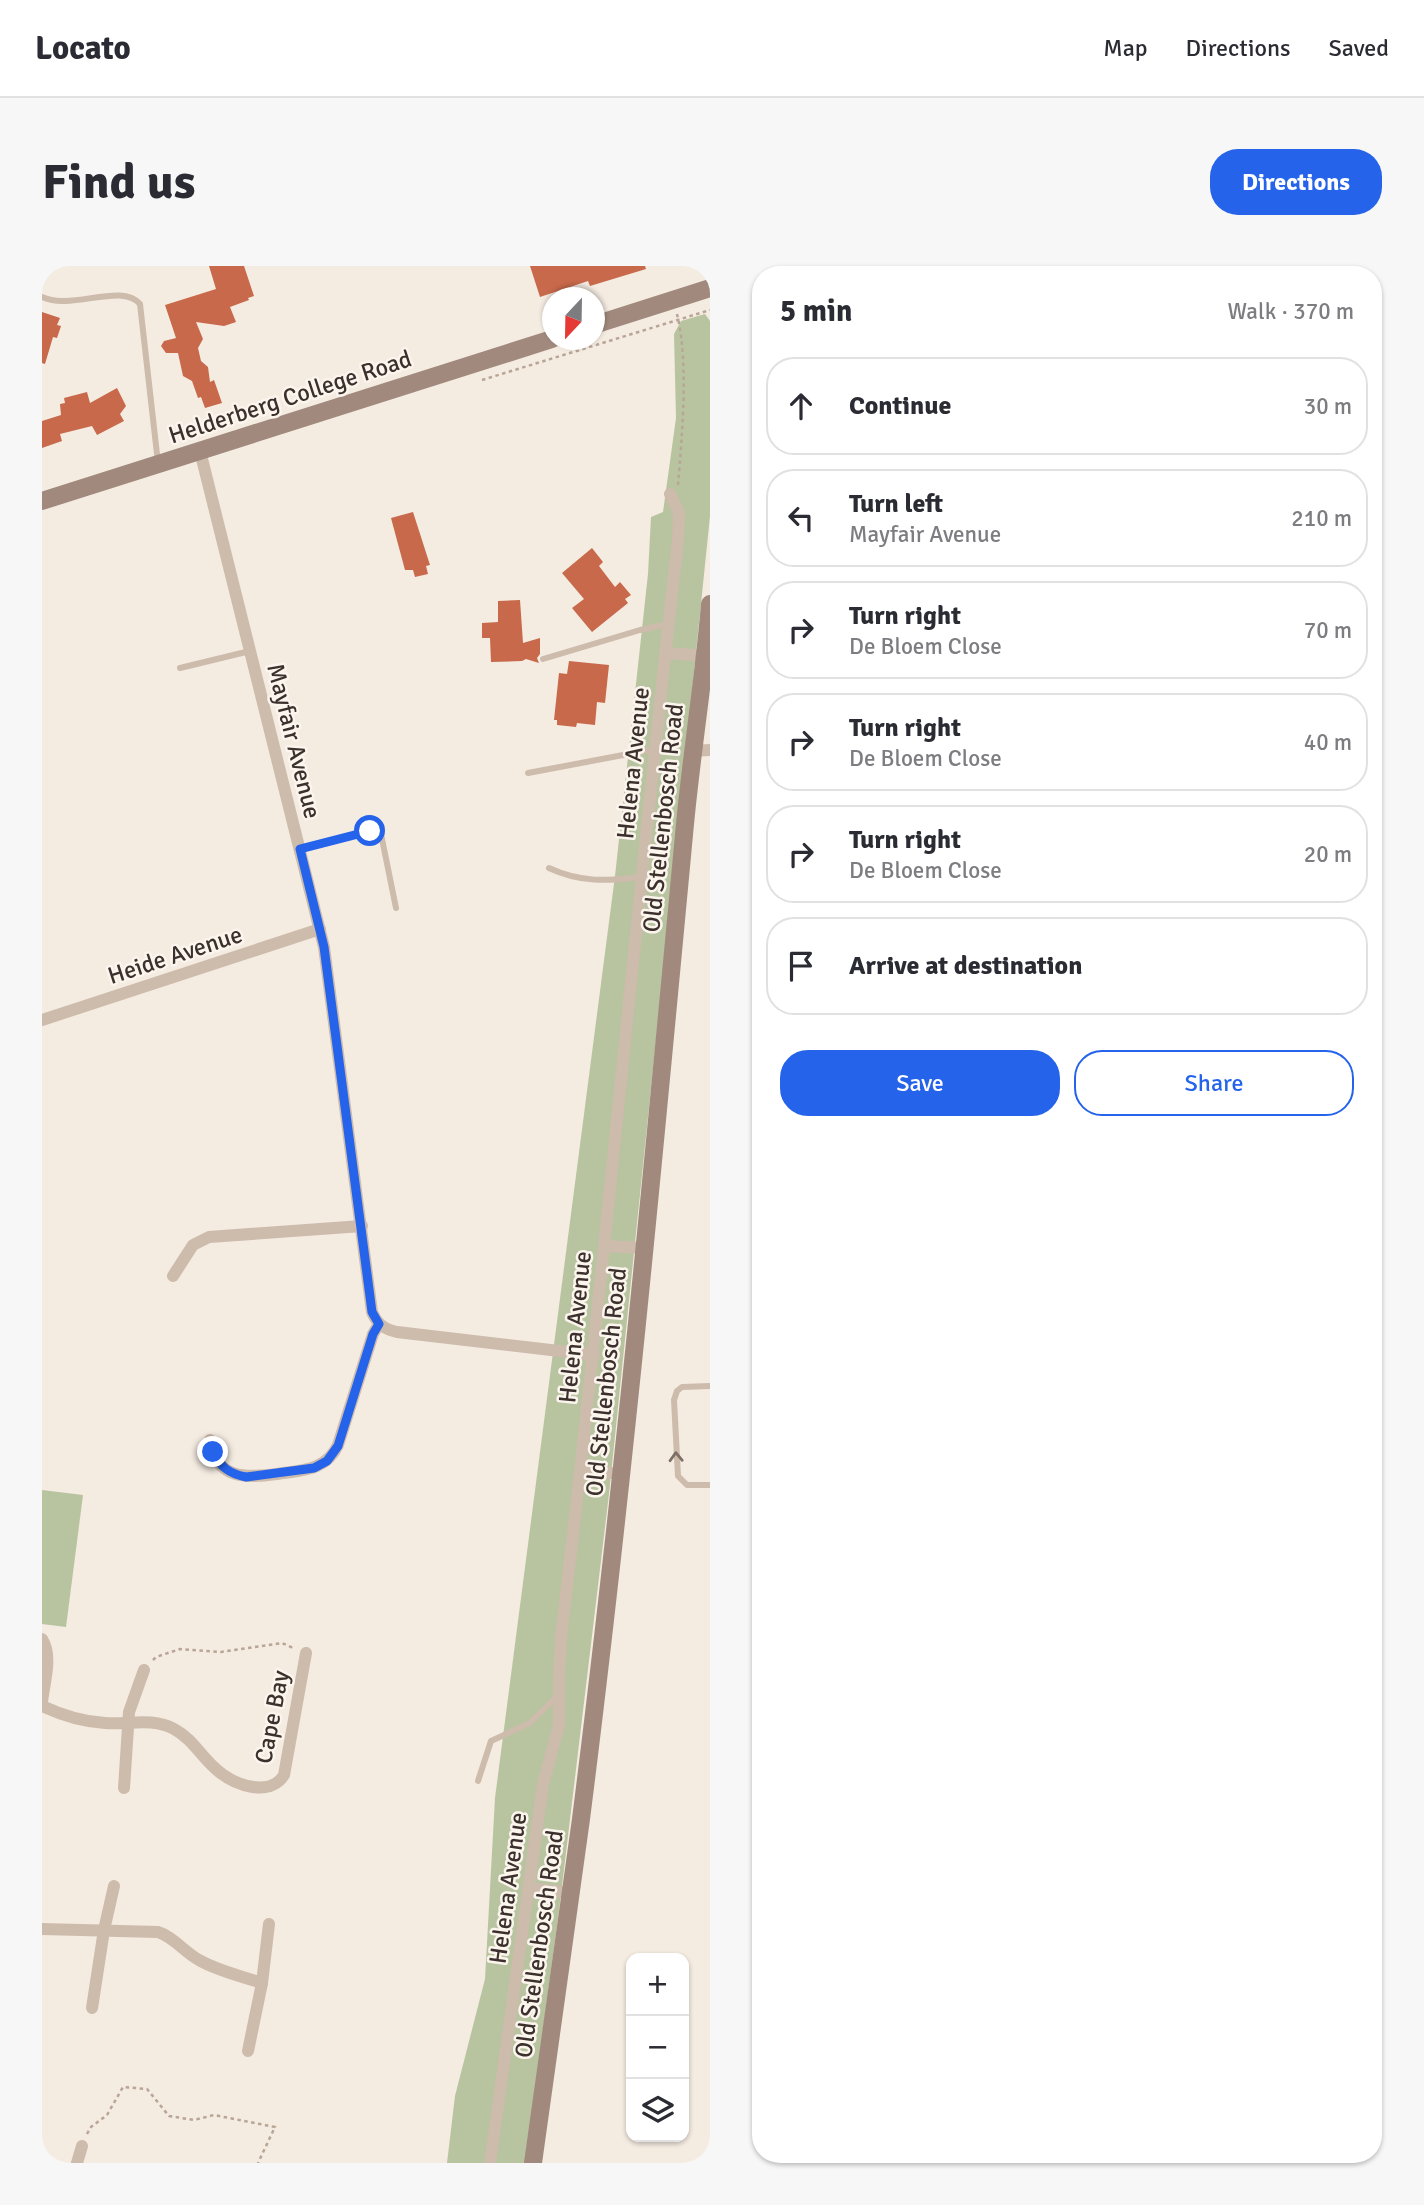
<!DOCTYPE html>
<meta charset="utf-8">
<style>
body{margin:0;font-family:Signika,sans-serif;background:#f7f7f7;color:#2b2b33}
.controls{position:absolute;right:21px;bottom:21px;display:grid;overflow:hidden;border-radius:14px;box-shadow:0 2px 5px #0004}
.controls button{width:63px;height:63px;display:grid;place-items:center;padding:0;border:0;border-bottom:2px solid #e1e1e2;background:#fff;color:#2b2b33;font:35px sans-serif}
.compass{position:absolute;left:500px;top:21px;width:63px;height:63px;border-radius:50%;background:#fff;box-shadow:0 2px 5px #0004;rotate:202deg}
.stop{position:absolute;width:21px;height:21px;margin:-16px;border:5px solid #2563eb;border-radius:50%;background:#fff}
.stop.end{background:#2563eb;border-color:#fff;box-shadow:0 2px 7px #0008}
.list{margin:0;padding:0;list-style:none}
h2{display:flex;justify-content:space-between;align-items:center;height:91px;margin:0;padding:0 28px;font-size:30px}
h2 small{font-size:23px;font-weight:400;color:#7c7c81}
.list li{display:grid;grid-template-columns:46px 1fr auto;gap:21px;align-items:center;box-sizing:border-box;height:98px;margin:0 14px 14px;padding:0 14px;border:2px solid #e1e1e2;border-radius:28px}
.list b{display:block;font-size:26px;white-space:nowrap}
.list p{margin:0;font-size:23px;white-space:nowrap;color:#7c7c81}
.list em{font-size:23px;font-style:normal;color:#7c7c81}
.actions{display:flex;gap:14px;padding:21px 28px}
.actions a{flex:1;padding:16px 0;border:2px solid #2563eb;border-radius:28px;text-align:center;font-size:24px;color:#2563eb}
.actions .main{background:#2563eb;color:#fff}
.icon{flex:none;width:38px;height:38px;fill:none;stroke:currentColor;stroke-width:2;stroke-linecap:round;stroke-linejoin:round}
.map{position:relative;flex:none;width:668px;height:1897px;overflow:hidden;border-radius:28px}
header{display:flex;align-items:center;gap:42px;box-sizing:border-box;height:98px;padding:0 35px;background:#fff;border-bottom:2px solid #e1e1e2}
header strong{font-size:33px}
nav{display:flex;gap:38px;margin-inline-start:auto;font-size:24px}
.intro{display:flex;align-items:center;justify-content:space-between;box-sizing:border-box;height:168px;padding:0 42px}
h1{margin:0;font-size:49px}
.button{padding:18px 32px;border-radius:28px;background:#2563eb;color:#fff;font-size:24px;font-weight:700}
main{display:flex;gap:42px;padding:0 42px}
aside{flex:1;background:#fff;border-radius:28px;box-shadow:0 2px 5px #0004}
.map>svg:first-child{display:block}
</style>
<header>
<strong>Locato</strong>
<nav><a>Map</a><a>Directions</a><a>Saved</a></nav>
</header>
<div class="intro"><h1>Find us</h1><a class="button">Directions</a></div>
<main>
<div class="map">
<svg width="668" height="1897" viewBox="0 0 668 1897">
<rect width="100%" height="100%" fill="#f4ebe1"/>
<g fill="#b8c4a0">
<polygon points="663,48 668,55 668,250 644,484 567,1228 517,1645 483,1897 405,1897 413,1830 443,1713 453,1532 573,610 606,308 609,251 621,246 634,152 632,68 639,55"/>
<polygon points="0,1224 41,1229 24,1361 0,1358"/>
</g>
<g fill="#c8694b">
<polygon points="167,0 202,0 212,30 206,32 207,34 188,41 194,56 182,60 154,56 161,73 156,82 159,95 166,101 168,116 172,114 180,137 163,142 159,131 156,132 150,115 141,110 136,87 124,87 119,80 122,75 134,72 123,39 174,23"/>
<polygon points="488,0 603,0 604,3 548,20 546,15 498,31"/>
<polygon points="0,46 18,52 15,59 19,60 15,72 11,71 3,98 0,97"/>
<polygon points="75,122 84,140 78,148 82,155 55,169 50,160 18,168 20,175 0,182 0,155 19,149 18,138 23,137 22,132 45,126 48,137"/>
<polygon points="371,246 388,299 384,300 386,308 373,311 371,304 363,304 349,252"/>
<polygon points="550,282 561,296 557,300 573,321 578,316 589,329 583,333 586,337 550,366 530,342 542,333 520,307"/>
<polygon points="478,334 481,377 498,372 498,388 495,392 497,397 484,393 480,395 449,396 448,372 440,372 440,357 456,356 456,335"/>
<polygon points="527,395 567,399 563,437 555,436 553,459 535,457 534,461 515,459 515,454 512,454 517,407 525,408"/>
</g>
<g fill="none" stroke-linecap="round" stroke-linejoin="round">
<g stroke="#b9a596" stroke-width="2.5" stroke-dasharray="3.5 3.5" stroke-linecap="butt">
<path d="M 635,48 C 647,98 640,168 636,219"/>
<polyline points="440,114 668,44"/>
<polyline points="111,1394 114,1391 138,1383 179,1386 240,1377 251,1382"/>
<polyline points="45,1868 49,1861 65,1849 81,1821 105,1823 127,1850 152,1854 172,1849 233,1861 216,1897"/>
</g>
<g stroke="#cdbbac" stroke-width="6">
<path d="M 0,31 C 29,45 80,16 98,38 L 116,197"/>
<polyline points="501,393 598,364 626,358"/>
<polyline points="138,402 208,385"/>
<polyline points="486,507 613,483"/>
<polyline points="258,582 328,565 339,568 354,642"/>
<path d="M 507,602 C 539,617 565,615 600,611"/>
<polyline points="668,1120 640,1121 635,1125 632,1134 636,1210 645,1219 668,1219"/>
<polyline points="436,1515 449,1475 488,1457 515,1430"/>
</g>
<g stroke="#cdbbac" stroke-width="12">
<path d="M 158,185 L 282,681 L 330,1046 C 335,1058 342,1063 355,1066 L 552,1089"/>
<polyline points="624,387 664,390"/>
<polyline points="650,485 668,484"/>
<polyline points="0,754 278,663"/>
<polyline points="562,980 603,982"/>
<polyline points="131,1010 151,979 167,971 320,960"/>
<path d="M 168,1174 C 174,1214 204,1212 235,1208 C 260,1204 284,1205 296,1179 L 331,1068 L 337,1058"/>
<polyline points="539,1204 579,1208"/>
<path d="M 0,1373 C 11,1390 2,1417 0,1436"/>
<path d="M 0,1440 C 19,1449 41,1456 63,1457 C 86,1459 110,1451 132,1463 C 151,1473 159,1491 175,1504 C 192,1519 228,1532 242,1509 L 264,1387"/>
<polyline points="82,1522 87,1446 102,1404"/>
<polyline points="487,1622 528,1627"/>
<path d="M 0,1663 L 116,1666 C 132,1671 142,1686 157,1694 C 176,1705 199,1710 220,1717"/>
<polyline points="50,1742 62,1664 72,1620"/>
<polyline points="206,1785 220,1717 227,1658"/>
<polyline points="35,1897 40,1880"/>
<path d="M 448,1897 L 501,1518 L 517,1459 L 517,1412 L 519,1371 C 563,1006 594,639 636,274 L 637,247 L 628,228"/>
</g>
<g stroke="#a18a7d" stroke-width="18">
<polyline points="552,59 668,22"/>
<polyline points="0,235 510,73"/>
<path d="M 491,1897 C 506,1782 524,1668 539,1553 C 581,1222 612,890 643,558 C 650,484 662,412 668,338"/>
</g>
</g>
<defs><path id="oneway-chevron" d="M-2-3.5L2.5 0L-2 3.5" fill="none" stroke-width="1.6" stroke-linecap="round" stroke-linejoin="round" transform="scale(1.75)"/></defs>
<use stroke="#7d6f65" href="#oneway-chevron" transform="translate(634 1191) rotate(-92)"/>
<g fill="none" stroke-linecap="round" stroke-linejoin="round">
<path stroke="#2563eb" stroke-width="9" d="M 171,1186 C 178,1201 188,1208 204,1211 L 272,1202 L 285,1195 L 296,1180 L 331,1068 L 337,1058 L 330,1046 L 282,681 L 258,583 L 328,565"/>
</g>
<g text-anchor="middle" stroke-width="5" stroke-linejoin="round" paint-order="stroke">
<g font-size="24" fill="#3b302b" stroke="#fbf5ee">
<text transform="translate(248 131) rotate(-18)" y="8">Helderberg College Road</text>
<text transform="translate(252 475) rotate(76)" y="8">Mayfair Avenue</text>
<text transform="translate(591 497) rotate(-84)" y="8">Helena Avenue</text>
<text transform="translate(621 552) rotate(-84)" y="8">Old Stellenbosch Road</text>
<text transform="translate(133 689) rotate(-18)" y="8">Heide Avenue</text>
<text transform="translate(533 1061) rotate(-84)" y="8">Helena Avenue</text>
<text transform="translate(564 1116) rotate(-84)" y="8">Old Stellenbosch Road</text>
<text transform="translate(230 1451) rotate(-79)" y="8">Cape Bay</text>
<text transform="translate(466 1622) rotate(-82)" y="8">Helena Avenue</text>
<text transform="translate(497 1678) rotate(-82)" y="8">Old Stellenbosch Road</text>
</g>
</g>
</svg>
<div class="controls">
<button>+</button>
<button>−</button>
<button><svg class="icon" aria-label="layers" viewBox="0 0 24 24"><path d="M12 4l9 5-9 5-9-5zM3 14l9 5 9-5"/></svg></button>
</div>
<svg class="compass" viewBox="-18 -18 36 36"><path d="M0-13l5 13h-10z" fill="#e53935"/><path d="M0 13l5-13h-10z" fill="#7c7c81"/></svg>
<div class="stop" style="left:328px;top:565px"></div>
<div class="stop end" style="left:171px;top:1186px"></div>
</div>
<aside>
<h2>5 min<small>Walk · 370 m</small></h2>
<ul class="list">
<li><svg class="icon" aria-label="ahead" viewBox="0 0 24 24"><path d="M12 20V5M6 11l6-6 6 6"/></svg><div><b>Continue</b></div><em>30 m</em></li>
<li><svg class="icon" aria-label="left" viewBox="0 0 24 24"><path d="M17 20v-9H6M10 6l-5 5 5 5"/></svg><div><b>Turn left</b><p>Mayfair Avenue</p></div><em>210 m</em></li>
<li><svg class="icon" aria-label="right" viewBox="0 0 24 24"><path d="M7 20v-9h11M14 6l5 5-5 5"/></svg><div><b>Turn right</b><p>De Bloem Close</p></div><em>70 m</em></li>
<li><svg class="icon" aria-label="right" viewBox="0 0 24 24"><path d="M7 20v-9h11M14 6l5 5-5 5"/></svg><div><b>Turn right</b><p>De Bloem Close</p></div><em>40 m</em></li>
<li><svg class="icon" aria-label="right" viewBox="0 0 24 24"><path d="M7 20v-9h11M14 6l5 5-5 5"/></svg><div><b>Turn right</b><p>De Bloem Close</p></div><em>20 m</em></li>
<li><svg class="icon" aria-label="arrive" viewBox="0 0 24 24"><path d="M6 21V4h12l-3 4 3 4H6"/></svg><div><b>Arrive at destination</b></div></li>
</ul>
<div class="actions"><a class="main">Save</a><a>Share</a></div>
</aside>
</main>
